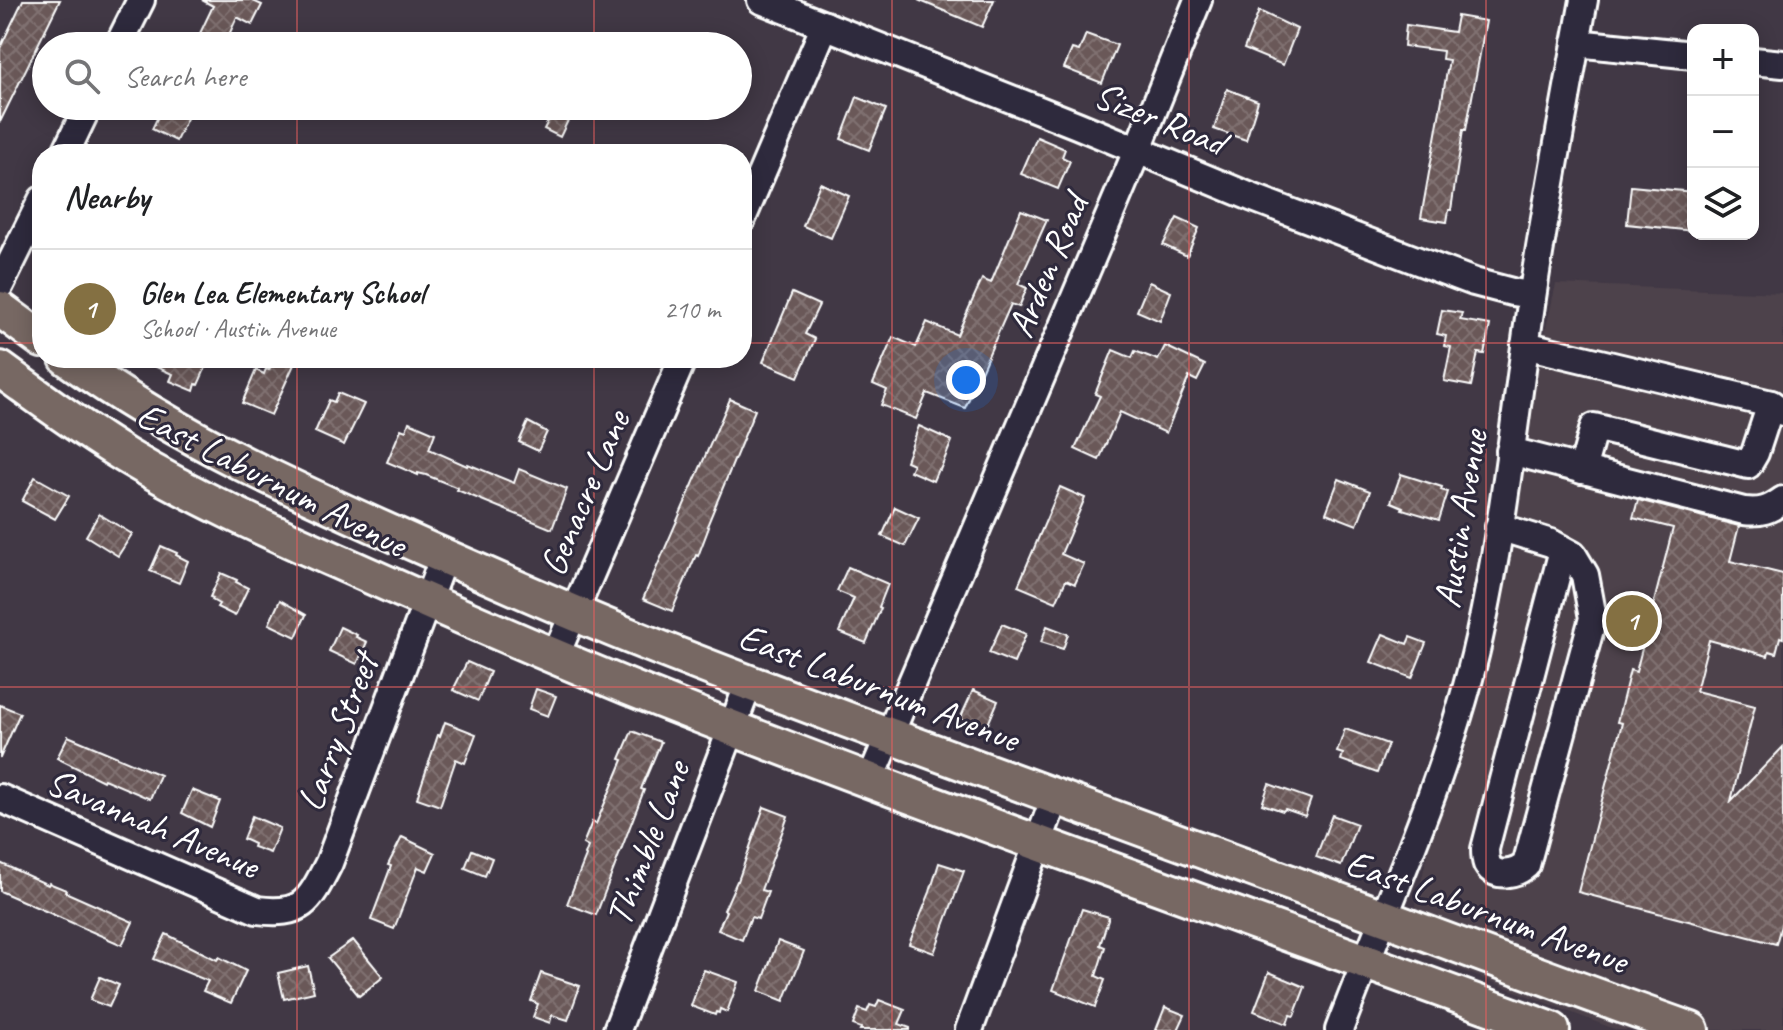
<!DOCTYPE html>
<meta charset="utf-8">
<style>
body{margin:0;font-family:Caveat,sans-serif;background:#f6f6f6;color:#202124}
.controls{position:absolute;right:24px;top:24px;display:grid;overflow:hidden;border-radius:16px;box-shadow:0 4px 20px #0003}
.controls button{width:72px;height:72px;display:grid;place-items:center;padding:0;border:0;border-bottom:2px solid #e0e0e0;background:#fff;color:#202124;font:40px sans-serif}
.you{position:absolute;left:966px;top:380px;width:28px;height:28px;margin:-20px;border:6px solid #fff;border-radius:50%;background:#1a73e8;box-shadow:0 0 0 12px #1a73e833}
.badge{display:grid;place-items:center;width:52px;height:52px;border-radius:50%;background:#847042;color:#fff;font-size:26px;font-weight:700}
.pin{position:absolute;translate:-50% -50%;border:4px solid #fff;box-shadow:0 2px 8px #0006}
.list{margin:0;padding:0;list-style:none}
h2{display:flex;justify-content:space-between;align-items:center;height:104px;margin:0;padding:0 32px;font-size:34px}
h2 small{font-size:26px;font-weight:400;color:#757577}
.list li{display:grid;grid-template-columns:52px 1fr auto;gap:24px;align-items:center;box-sizing:border-box;height:120px;padding:0 32px;border-top:2px solid #e0e0e0}
.list b{display:block;font-size:30px;white-space:nowrap}
.list p{margin:0;font-size:26px;white-space:nowrap;color:#757577}
.list em{font-size:26px;font-style:normal;color:#757577}
.icon{flex:none;width:44px;height:44px;fill:none;stroke:currentColor;stroke-width:2;stroke-linecap:round;stroke-linejoin:round}
.map{position:relative;flex:none;width:1783px;height:1030px;overflow:hidden}
.search{position:absolute;background:#fff;box-shadow:0 4px 20px #0003;left:32px;top:32px;width:720px;height:88px;display:flex;align-items:center;gap:20px;box-sizing:border-box;padding:0 28px;border-radius:44px;color:#757577;font-size:30px}
.panel{position:absolute;background:#fff;box-shadow:0 4px 20px #0003;left:32px;top:144px;width:720px;height:224px;border-radius:32px}
.map>svg:first-child{display:block}
</style>
<div class="map">
<svg width="1783" height="1030" viewBox="0 0 1783 1030">
<defs>
<pattern id="building-cross-hatch" width="8" height="8" patternUnits="userSpaceOnUse" patternTransform="scale(2)"><rect width="8" height="8" fill="#6a5858"/><path d="M0 0l8 8M0 8l8-8" fill="none" stroke="#807171"/></pattern>
</defs>
<rect width="100%" height="100%" fill="#413845"/>
<filter id="ink" filterUnits="userSpaceOnUse"><feTurbulence type="fractalNoise" baseFrequency=".0125" numOctaves="2"/><feDisplacementMap in="SourceGraphic" scale="16" xChannelSelector="R" yChannelSelector="G"/><feConvolveMatrix kernelMatrix="1 2 1 2 8 2 1 2 1" color-interpolation-filters="sRGB"/></filter>
<g filter="url(#ink)">
<polygon fill="#4d424b" points="1556,284 1783,293 1783,1030 1617,1030 1406,949"/>
<g fill="url(#building-cross-hatch)" stroke="#fff" stroke-width="2">
<polygon points="23,0 60,0 0,122 0,48"/>
<polygon points="202,0 251,0 262,5 252,25 237,17 224,46 194,46 213,6"/>
<polygon points="918,0 994,0 982,27"/>
<polygon points="1259,11 1297,29 1283,65 1244,49"/>
<polygon points="1457,16 1486,21 1466,130 1463,130 1451,210 1449,210 1447,222 1421,218 1449,60 1442,59 1443,51 1404,46 1406,25 1454,32"/>
<polygon points="1086,34 1117,45 1102,83 1064,68 1072,49 1079,51"/>
<polygon points="1227,89 1258,101 1246,140 1214,129"/>
<polygon points="857,97 886,109 869,150 841,139"/>
<polygon points="163,106 193,106 176,141 152,129"/>
<polygon points="556,106 575,106 560,137 544,129"/>
<polygon points="1037,137 1065,149 1062,157 1070,161 1058,189 1021,174"/>
<polygon points="820,183 849,196 831,238 803,226"/>
<polygon points="1631,186 1693,192 1693,231 1627,224"/>
<polygon points="1021,210 1047,220 1018,284 1027,288 1019,307 1011,304 965,408 927,393 916,419 881,405 887,390 873,384 893,337 916,347 927,322 957,335 982,279 991,283"/>
<polygon points="1177,218 1199,228 1187,256 1163,245"/>
<polygon points="1149,282 1171,292 1160,321 1137,311"/>
<polygon points="792,293 819,305 805,334 815,339 798,377 763,362"/>
<polygon points="1442,310 1462,313 1460,320 1490,325 1484,354 1478,353 1471,386 1444,381 1451,347 1444,346 1446,336 1437,334"/>
<polygon points="1165,346 1205,365 1197,381 1189,377 1166,433 1120,412 1099,460 1075,449 1100,396 1095,394 1113,350 1132,358 1135,351 1158,360"/>
<polygon points="136,358 210,358 198,385 196,384 194,391 170,381 173,374 170,373"/>
<polygon points="274,358 297,358 271,415 242,403 256,370 264,374 266,369 269,370"/>
<polygon points="338,393 364,404 344,445 315,432 329,400 334,402"/>
<polygon points="730,399 755,410 707,526 709,527 698,556 696,555 672,611 643,599"/>
<polygon points="409,422 435,433 429,449 467,466 468,464 514,483 519,469 567,489 552,529 457,490 458,488 426,475 418,473 418,475 387,462 401,429 406,431"/>
<polygon points="528,422 547,432 538,451 519,442"/>
<polygon points="919,426 952,441 940,470 938,469 933,481 910,471 913,464 906,461"/>
<polygon points="1401,474 1442,487 1441,490 1448,492 1439,520 1402,509 1403,507 1391,502"/>
<polygon points="35,477 69,496 55,519 22,501"/>
<polygon points="1339,479 1370,491 1357,525 1326,513"/>
<polygon points="1060,487 1085,498 1061,554 1084,564 1075,584 1066,580 1056,602 1018,586"/>
<polygon points="1638,500 1739,526 1730,561 1783,574 1783,638 1780,637 1776,653 1769,651 1768,656 1709,640 1696,691 1755,706 1731,801 1783,747 1783,918 1776,944 1578,892 1622,723 1617,722 1630,670 1636,672 1673,528 1633,518"/>
<polygon points="895,507 919,518 905,546 882,536"/>
<polygon points="99,514 132,534 118,556 86,536"/>
<polygon points="161,546 177,553 176,555 188,561 179,583 150,571"/>
<polygon points="848,567 888,584 879,607 881,608 866,643 839,632 854,598 837,591"/>
<polygon points="221,573 237,580 236,582 248,588 235,616 217,607 219,604 212,600 213,598 210,597"/>
<polygon points="280,600 306,615 296,637 269,624"/>
<polygon points="1002,624 1026,634 1014,663 989,653"/>
<polygon points="1047,626 1068,634 1063,649 1041,642"/>
<polygon points="340,627 357,635 356,637 367,642 357,664 329,651"/>
<polygon points="1383,634 1407,644 1410,637 1426,643 1412,678 1371,662"/>
<polygon points="467,662 490,672 478,701 453,690"/>
<polygon points="536,689 556,696 548,716 529,709"/>
<polygon points="973,690 998,701 985,731 960,719"/>
<polygon points="0,705 20,713 0,758"/>
<polygon points="445,722 476,734 465,763 456,759 440,806 417,798 438,735 440,736"/>
<polygon points="1345,729 1388,744 1377,773 1341,760 1343,754 1337,752"/>
<polygon points="632,731 661,742 641,789 644,790 596,915 567,904 586,856 585,855 588,847 583,844 592,822 596,824 623,760 620,759"/>
<polygon points="68,736 160,775 150,799 104,779 103,781 57,758"/>
<polygon points="1269,784 1311,799 1305,816 1285,809 1283,811 1262,804"/>
<polygon points="192,790 220,801 210,827 182,813"/>
<polygon points="764,807 788,816 761,890 768,892 758,919 751,917 742,940 718,930 726,911 724,910 737,881 738,881"/>
<polygon points="1332,815 1357,824 1341,866 1316,857"/>
<polygon points="252,816 280,828 270,853 253,847 254,844 243,839"/>
<polygon points="402,837 435,853 427,871 418,867 394,929 371,920 391,866 388,865"/>
<polygon points="472,850 492,858 485,876 465,868"/>
<polygon points="0,863 48,885 49,883 66,890 65,892 133,922 122,945 0,891"/>
<polygon points="939,863 964,871 934,953 909,944 930,892"/>
<polygon points="1082,909 1109,917 1100,945 1105,947 1096,976 1105,980 1095,1007 1053,990"/>
<polygon points="166,934 217,960 219,957 246,971 231,1003 203,991 208,981 154,959"/>
<polygon points="353,940 383,977 359,996 328,958"/>
<polygon points="778,941 804,951 784,1001 759,991"/>
<polygon points="308,966 314,992 284,999 278,973"/>
<polygon points="704,970 738,982 727,1012 720,1009 719,1013 716,1012 715,1015 691,1006"/>
<polygon points="1269,972 1305,987 1294,1016 1290,1015 1287,1024 1254,1011"/>
<polygon points="541,973 580,986 568,1020 552,1015 550,1023 533,1017 538,1004 531,1001"/>
<polygon points="100,977 119,985 109,1007 90,1000"/>
<polygon points="879,1000 905,1010 899,1024 910,1028 910,1030 860,1030 861,1028 853,1025 859,1009 867,1012 870,1005 876,1007"/>
<polygon points="1165,1007 1185,1015 1178,1030 1156,1030"/>
</g>
<g fill="none" stroke-linecap="round" stroke-linejoin="round">
<defs>
<g id="minor">
<polyline points="761,0 1077,125 1251,197 1413,259 1474,282 1512,292 1532,295"/>
<polyline points="1576,43 1693,55"/>
<polyline points="118,46 141,0"/>
<polyline points="1753,61 1783,64"/>
<polyline points="65,154 88,106"/>
<polyline points="742,219 825,25"/>
<polyline points="0,285 42,200"/>
<polyline points="1525,345 1771,404 1783,412"/>
<path d="M 1510,451 L 1744,511 C 1761,513 1769,510 1783,500"/>
<polyline points="1582,470 1594,427 1748,465 1755,453 1771,404"/>
<path d="M 1499,527 L 1551,543 L 1573,555 L 1585,575 L 1593,618 L 1526,865 C 1516,874 1495,879 1487,864 C 1486,861 1485,852 1485,849 L 1563,550"/>
<polyline points="555,657 683,358"/>
<polyline points="870,781 1137,151 1198,0"/>
<path d="M 0,798 L 257,910 C 303,916 309,902 329,863 L 444,556"/>
<polyline points="617,1030 749,683"/>
<polyline points="969,1030 1055,797"/>
<path d="M 1339,1030 C 1388,901 1449,773 1479,638 C 1504,526 1515,411 1532,298 C 1547,198 1566,99 1584,0"/>
</g>
<g id="major">
<polyline points="0,309 42,340"/>
<path d="M 67,358 C 182,441 305,495 434,552 C 501,581 569,612 637,639 C 716,671 797,701 877,731 C 1029,787 1182,843 1334,899 C 1453,943 1571,988 1691,1030"/>
<path d="M 0,369 C 41,399 82,429 126,456 C 194,497 267,530 339,562 C 435,605 530,647 628,687 C 933,809 1244,916 1552,1030"/>
</g>
</defs>
<use href="#minor" stroke="#fff" stroke-width="32"/>
<use href="#major" stroke="#fff" stroke-width="40"/>
<use href="#minor" stroke="#2f2a3d" stroke-width="26"/>
<use href="#major" stroke="#776864" stroke-width="34"/>
</g>
</g>
<path fill="none" stroke="#e05e5e" stroke-width="2" stroke-opacity="0.55" d="M 297,0 L 297,46M 594,0 L 594,46M 892,0 L 892,1030M 1189,0 L 1189,1030M 1486,0 L 1486,1030M 297,106 L 297,154M 594,106 L 594,154M 0,343 L 42,343M 742,343 L 1783,343M 297,358 L 297,1030M 594,358 L 594,1030M 0,687 L 1783,687"/>
<g text-anchor="middle" stroke-width="6" stroke-linejoin="round" paint-order="stroke">
<g font-size="38" fill="#fff" stroke="#2f2a3d">
<text transform="translate(1160 118) rotate(22)" y="13">Sizer Road</text>
<text transform="translate(1047 266) rotate(-67)" y="13">Arden Road</text>
<text transform="translate(272 479) rotate(27)" y="13">East Laburnum Avenue</text>
<text transform="translate(584 493) rotate(-67)" y="13">Genacre Lane</text>
<text transform="translate(1460 519) rotate(-81)" y="13">Austin Avenue</text>
<text transform="translate(879 687) rotate(21)" y="13">East Laburnum Avenue</text>
<text transform="translate(337 732) rotate(-69)" y="13">Larry Street</text>
<text transform="translate(153 823) rotate(23)" y="13">Savannah Avenue</text>
<text transform="translate(647 843) rotate(-69)" y="13">Thimble Lane</text>
<text transform="translate(1487 911) rotate(20)" y="13">East Laburnum Avenue</text>
</g>
</g>
</svg>
<div class="controls">
<button>+</button>
<button>−</button>
<button><svg class="icon" aria-label="layers" viewBox="0 0 24 24"><path d="M12 4l9 5-9 5-9-5zM3 14l9 5 9-5"/></svg></button>
</div>
<div class="you"></div>
<div class="pin badge" style="left:1632px;top:621px">1</div>
<div class="search"><svg class="icon" aria-label="search" viewBox="0 0 24 24"><circle cx="10" cy="10" r="6"/><path d="M15 15l6 6"/></svg>Search here</div>
<section class="panel">
<h2>Nearby<small></small></h2>
<ul class="list">
<li><span class="badge">1</span><div><b>Glen Lea Elementary School</b><p>School · Austin Avenue</p></div><em>210 m</em></li>
</ul>
</section>
</div>
